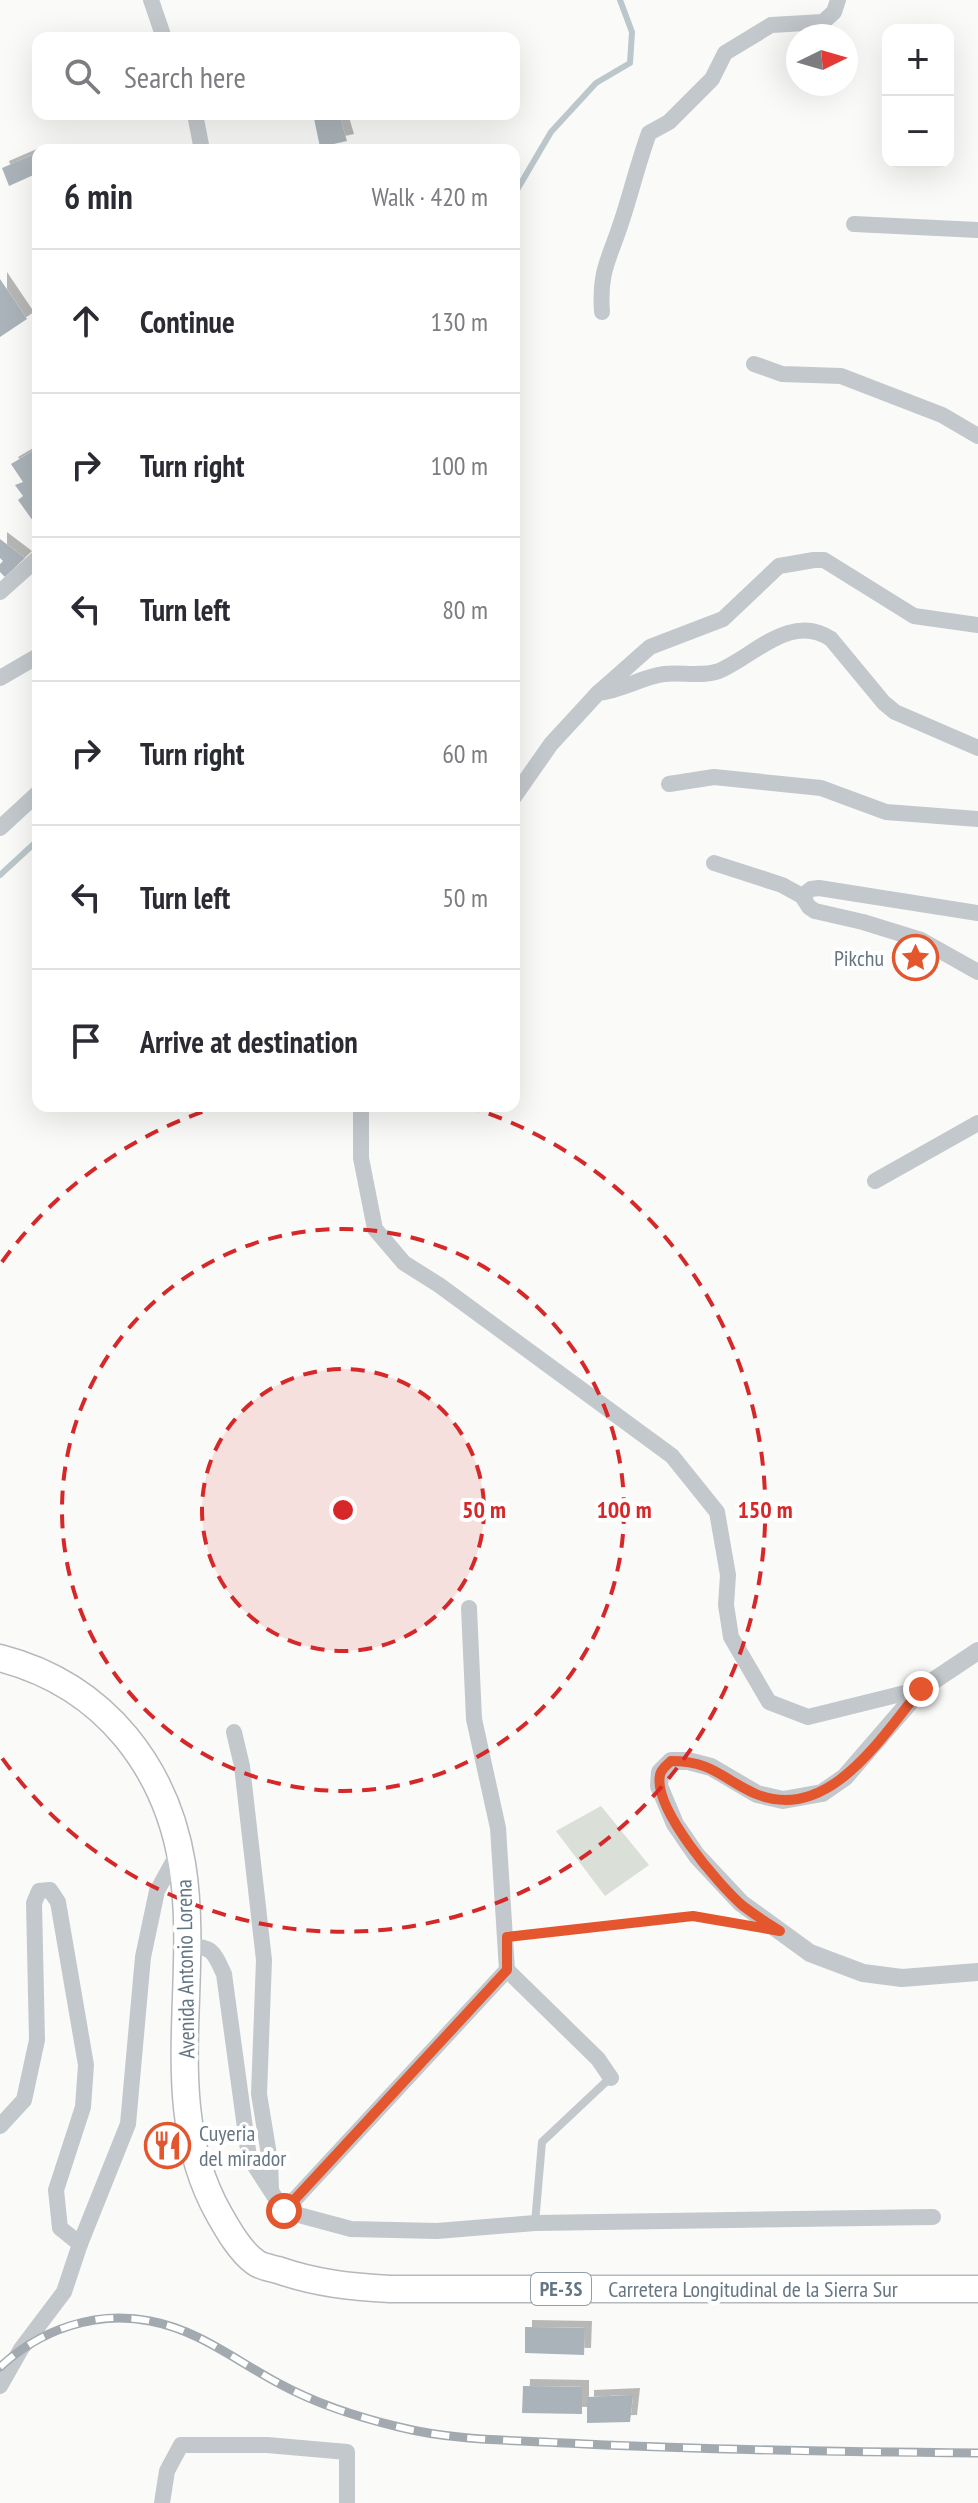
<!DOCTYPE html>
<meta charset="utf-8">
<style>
body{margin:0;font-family:"PT Sans Narrow",sans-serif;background:#f2f2f3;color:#2b2b33}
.controls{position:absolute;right:24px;top:24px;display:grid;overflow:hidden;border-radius:16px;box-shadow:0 8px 32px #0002}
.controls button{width:72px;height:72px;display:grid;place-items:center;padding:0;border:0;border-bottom:2px solid #e1e1e2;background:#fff;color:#2b2b33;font:40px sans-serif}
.compass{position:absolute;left:786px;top:24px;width:72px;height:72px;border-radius:50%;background:#fff;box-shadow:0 8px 32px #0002;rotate:85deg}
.stop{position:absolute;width:24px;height:24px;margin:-18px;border:6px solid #e4572e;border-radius:50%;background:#fff}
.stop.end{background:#e4572e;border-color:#fff;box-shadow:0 2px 8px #0008}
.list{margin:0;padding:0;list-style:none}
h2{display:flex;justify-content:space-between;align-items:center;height:104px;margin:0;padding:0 32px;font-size:34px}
h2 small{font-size:26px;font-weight:400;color:#7c7c81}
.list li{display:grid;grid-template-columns:52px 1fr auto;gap:24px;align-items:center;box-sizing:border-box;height:144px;padding:0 32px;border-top:2px solid #e1e1e2}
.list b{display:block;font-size:30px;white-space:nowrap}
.list em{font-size:26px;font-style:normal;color:#7c7c81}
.icon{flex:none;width:44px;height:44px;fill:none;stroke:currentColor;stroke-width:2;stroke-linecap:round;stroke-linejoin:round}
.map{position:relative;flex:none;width:978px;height:2503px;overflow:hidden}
.search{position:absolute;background:#fff;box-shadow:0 8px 32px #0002;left:32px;top:32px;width:488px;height:88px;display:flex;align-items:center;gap:20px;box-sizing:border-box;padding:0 28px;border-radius:16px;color:#7c7c81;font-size:30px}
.panel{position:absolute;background:#fff;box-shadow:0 8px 32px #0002;left:32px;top:144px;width:488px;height:968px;border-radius:16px}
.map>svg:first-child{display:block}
</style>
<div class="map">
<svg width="978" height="2503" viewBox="0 0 978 2503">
<defs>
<filter id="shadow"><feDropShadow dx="7" dy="-7" stdDeviation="0" flood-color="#0004"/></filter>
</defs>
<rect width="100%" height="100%" fill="#fafaf8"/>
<polygon fill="#dadfd7" points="601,1806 649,1865 605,1896 556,1831"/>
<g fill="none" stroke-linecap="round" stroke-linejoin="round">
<g stroke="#bbc7cb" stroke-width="6">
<polyline points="514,195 551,132 596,83 630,63 632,32 620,0"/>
<polyline points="0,875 38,840"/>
</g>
</g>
<g fill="#aab3b9" filter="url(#shadow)">
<polygon points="313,114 339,114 347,141 320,147"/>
<polygon points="32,155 38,173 9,186 2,168"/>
<polygon points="0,279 27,319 0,337"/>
<polygon points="38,448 38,528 18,500 23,496 15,485 23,482 11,464"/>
<polygon points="0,539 25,558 5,577 0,572 0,564 3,561 0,558"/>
<polygon points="525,2327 585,2328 584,2355 525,2353"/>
<polygon points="523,2386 582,2387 582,2414 522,2413"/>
<polygon points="633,2395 630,2422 587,2423 587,2397"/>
</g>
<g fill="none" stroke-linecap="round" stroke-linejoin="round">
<defs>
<path id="trunk" d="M 0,1658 C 50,1671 93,1697 126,1737 C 248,1886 135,2066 219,2214 C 228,2230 240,2251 255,2262 C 261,2267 271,2268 278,2270 C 315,2283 351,2287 390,2289 L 978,2289"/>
</defs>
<use href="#trunk" stroke="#b4b9bd" stroke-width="29"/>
<g stroke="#c3c8cc" stroke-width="8">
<polyline points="507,1937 693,1916 767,1929"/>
<polyline points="535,2223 542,2142 610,2078"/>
</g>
<g stroke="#c3c8cc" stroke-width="16">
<polyline points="151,0 164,38"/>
<polyline points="195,114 202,150"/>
<polyline points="854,224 978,230"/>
<path d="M 602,312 C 599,271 609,260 621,223 C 631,193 638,163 649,133 L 669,122 L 712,79 L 725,53 L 771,25 L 823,22 L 834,12 L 838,0"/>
<polyline points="754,364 782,374 841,376 942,415 978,436"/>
<polyline points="0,592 38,558"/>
<polyline points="0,678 38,656"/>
<polyline points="598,693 650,647 723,619 779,566 814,560 824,560 914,616 978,625"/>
<polyline points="669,784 714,777 821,788 886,812 978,819"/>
<path d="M 514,797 L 551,744 L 598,693 C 624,690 641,677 664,674 C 681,672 702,677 719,671 C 754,656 791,612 831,639 L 884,703 L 895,712 L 978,748"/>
<polyline points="0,828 38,793"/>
<polyline points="714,863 782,885 802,896"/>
<polyline points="978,913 819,888 811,889 802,896 809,907 815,911 863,922 921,940 978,972"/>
<polyline points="361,1106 361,1158 375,1229 404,1263 439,1285 672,1456 717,1512 728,1575 726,1605 731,1637 769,1702 808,1717 921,1689"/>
<polyline points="875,1181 978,1123"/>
<polyline points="469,1608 474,1719 498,1828 507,1970 598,2059 611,2078"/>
<polyline points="234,1732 242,1766 264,1960 259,2094 270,2161 271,2189"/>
<path d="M 188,1946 C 213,1946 214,1953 224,1974 L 249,2157 L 284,2211 L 351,2229 L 437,2231 L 535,2223 L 933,2217"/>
<polyline points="0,2126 24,2100 37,2040 34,1903 39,1891 50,1890 58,1902 86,2065 83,2107 56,2190 60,2228 80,2244 128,2124 143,1957 157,1891 178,1853"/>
<polyline points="284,2211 507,1970"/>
<polyline points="0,2386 21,2349 64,2292 80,2244"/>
<polyline points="162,2503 167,2471 181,2445 267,2445 347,2452 347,2503"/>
</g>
<polyline stroke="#c3c8cc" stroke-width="18" points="978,1651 921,1689 845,1777 822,1793 783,1800 757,1794 711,1767 688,1761 671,1761 660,1772 659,1786 675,1824 697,1856 741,1903 810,1953 863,1973 902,1978 978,1972"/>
<use href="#trunk" stroke="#fff" stroke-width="26"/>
<defs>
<path id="rail" d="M 0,2367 C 40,2330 95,2310 150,2321 C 199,2330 236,2361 280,2384 C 317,2404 357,2417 399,2427 C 458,2442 524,2440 585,2444 C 716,2450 847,2452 978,2453"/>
</defs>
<use href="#rail" stroke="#a2aab0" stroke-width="9"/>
<use href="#rail" stroke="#fff" stroke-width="6" stroke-dasharray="18" stroke-linecap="butt"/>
</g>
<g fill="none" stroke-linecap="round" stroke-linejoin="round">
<path stroke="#e4572e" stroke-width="10" d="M 284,2211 L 507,1970 L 507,1937 L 693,1916 L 780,1931 C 767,1923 755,1915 743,1906 C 719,1885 653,1809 660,1775 C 661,1769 666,1766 671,1761 C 713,1761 722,1779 756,1794 C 829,1824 882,1736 921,1689"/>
</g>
<circle cx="343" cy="1510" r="141" fill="#d62828" fill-opacity=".12"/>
<g fill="none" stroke="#d62828" stroke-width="4" stroke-dasharray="14 10">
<circle cx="343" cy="1510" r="141"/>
<circle cx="343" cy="1510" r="281"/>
<path d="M2 1262A422 422 0 0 1 220 1106M466 1106A422 422 0 1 1 2 1758"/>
</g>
<defs>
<symbol id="sight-ring" viewBox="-11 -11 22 22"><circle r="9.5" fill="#fff" stroke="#e4572e" stroke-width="1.5"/><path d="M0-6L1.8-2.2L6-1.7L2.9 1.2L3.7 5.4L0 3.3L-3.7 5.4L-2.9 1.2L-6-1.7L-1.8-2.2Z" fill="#e4572e"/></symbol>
<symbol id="restaurant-ring" viewBox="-11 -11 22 22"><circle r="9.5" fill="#fff" stroke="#e4572e" stroke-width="1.5"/><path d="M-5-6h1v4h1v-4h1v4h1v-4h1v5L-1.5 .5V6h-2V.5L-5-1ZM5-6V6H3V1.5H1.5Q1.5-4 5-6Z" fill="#e4572e"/></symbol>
</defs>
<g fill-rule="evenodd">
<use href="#sight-ring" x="890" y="932" width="51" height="51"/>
<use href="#restaurant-ring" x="142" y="2120" width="51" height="51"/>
</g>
<g text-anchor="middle" stroke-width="8" stroke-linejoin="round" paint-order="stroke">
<rect fill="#fff" stroke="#939fa8" stroke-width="2" x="531" y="2273" width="60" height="32" rx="6"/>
<g font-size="20" font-weight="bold" fill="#657683">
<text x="561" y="2296">PE-3S</text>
</g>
<g font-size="22" fill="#657683" stroke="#fff" text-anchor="end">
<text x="884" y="966">Pikchu</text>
<text x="199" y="2141" text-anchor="start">Cuyeria<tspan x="199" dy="25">del mirador</tspan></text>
</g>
<g font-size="22" fill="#657683" stroke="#fff">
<text transform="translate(185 1969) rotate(-91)" y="8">Avenida Antonio Lorena</text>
<text x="753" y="2297">Carretera Longitudinal de la Sierra Sur</text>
</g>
</g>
<circle cx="343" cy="1510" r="12" fill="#d62828" stroke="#fff" stroke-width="4"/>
<g font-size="24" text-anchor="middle" font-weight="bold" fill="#d62828" stroke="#fff" stroke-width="8" stroke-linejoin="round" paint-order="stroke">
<text x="484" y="1518">50 m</text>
<text x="624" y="1518">100 m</text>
<text x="765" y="1518">150 m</text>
</g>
</svg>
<div class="controls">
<button>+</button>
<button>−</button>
</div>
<svg class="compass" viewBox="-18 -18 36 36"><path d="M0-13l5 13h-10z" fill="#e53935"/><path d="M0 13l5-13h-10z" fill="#7c7c81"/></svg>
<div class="stop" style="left:284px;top:2211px"></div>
<div class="stop end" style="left:921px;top:1689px"></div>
<div class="search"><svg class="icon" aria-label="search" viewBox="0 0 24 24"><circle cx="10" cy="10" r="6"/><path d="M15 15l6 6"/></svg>Search here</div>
<section class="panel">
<h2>6 min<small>Walk · 420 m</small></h2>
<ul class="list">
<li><svg class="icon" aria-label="ahead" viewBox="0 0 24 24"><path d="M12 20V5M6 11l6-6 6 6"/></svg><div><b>Continue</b></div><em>130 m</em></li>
<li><svg class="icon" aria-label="right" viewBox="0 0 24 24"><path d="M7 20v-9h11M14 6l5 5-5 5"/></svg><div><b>Turn right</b></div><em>100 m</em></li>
<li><svg class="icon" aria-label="left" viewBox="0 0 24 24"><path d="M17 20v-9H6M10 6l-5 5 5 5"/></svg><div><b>Turn left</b></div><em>80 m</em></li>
<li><svg class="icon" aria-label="right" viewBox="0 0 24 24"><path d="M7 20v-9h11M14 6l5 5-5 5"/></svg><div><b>Turn right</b></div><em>60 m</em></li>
<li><svg class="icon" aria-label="left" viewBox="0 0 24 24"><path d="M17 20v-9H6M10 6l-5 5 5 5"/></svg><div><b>Turn left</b></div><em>50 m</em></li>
<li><svg class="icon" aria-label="arrive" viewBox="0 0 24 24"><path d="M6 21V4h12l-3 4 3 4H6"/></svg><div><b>Arrive at destination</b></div></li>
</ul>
</section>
</div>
